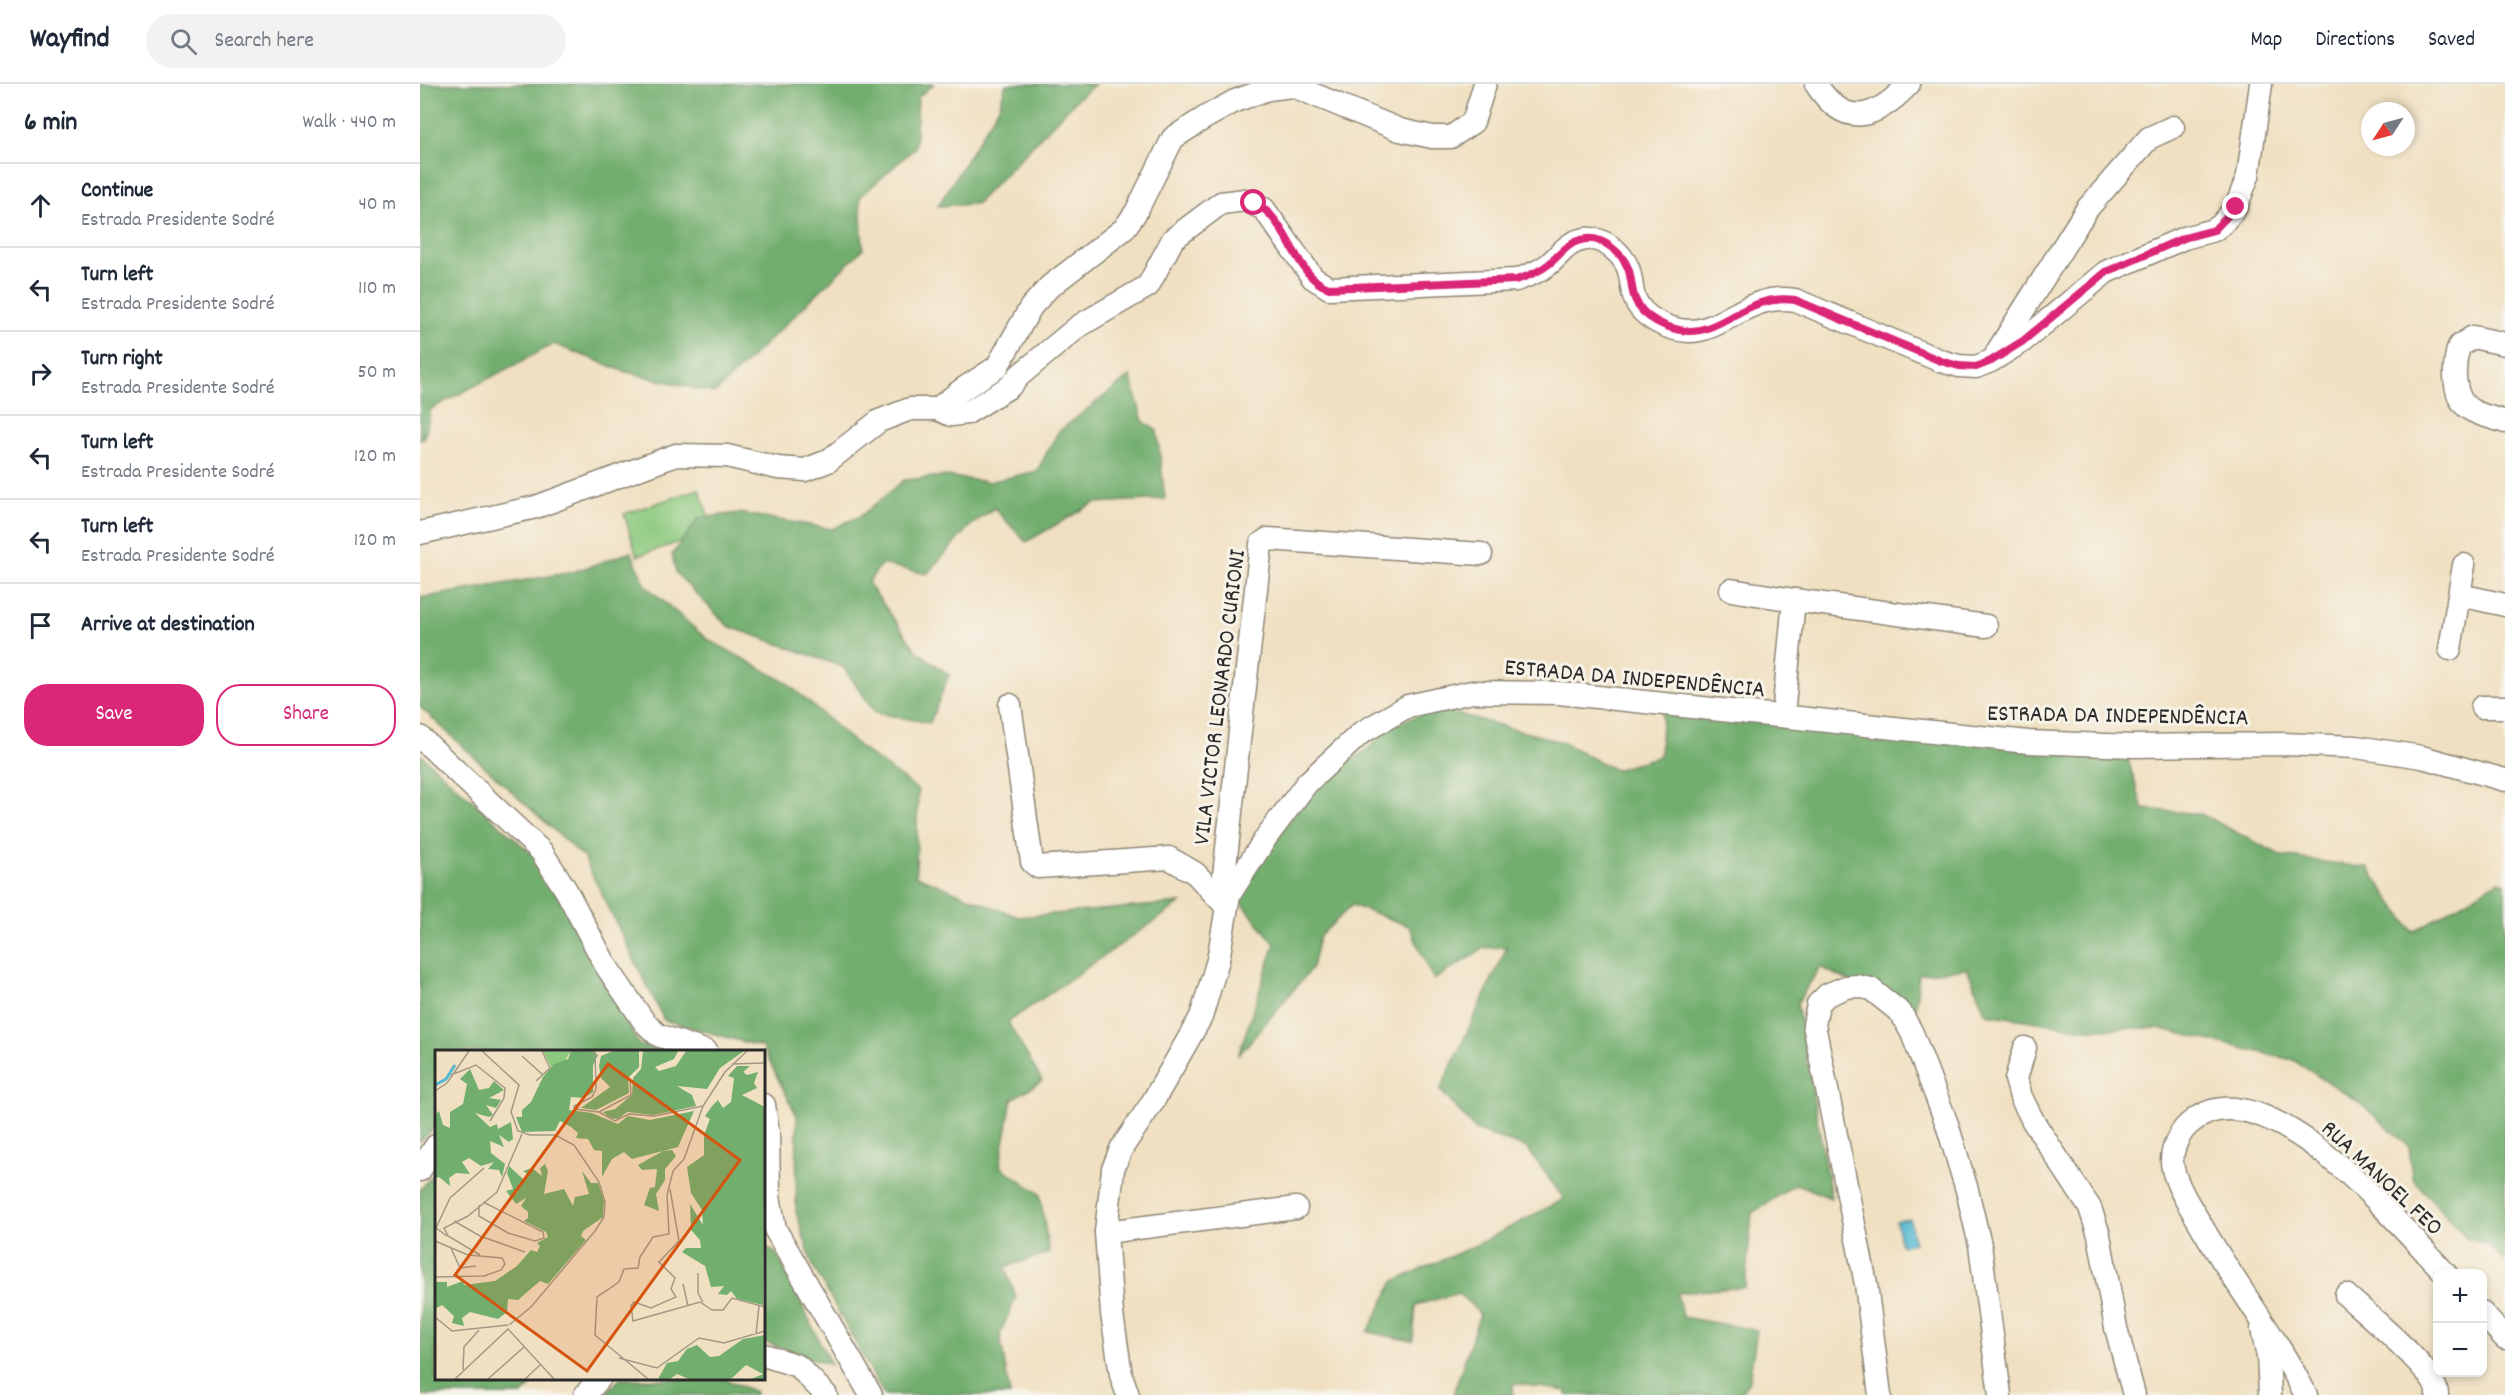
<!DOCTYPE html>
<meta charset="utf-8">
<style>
body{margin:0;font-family:Dekko,sans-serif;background:#f2f2f3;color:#1f2937}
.controls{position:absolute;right:18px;bottom:18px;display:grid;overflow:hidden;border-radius:12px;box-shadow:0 3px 9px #0003}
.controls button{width:54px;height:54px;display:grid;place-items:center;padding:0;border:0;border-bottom:2px solid #e0e1e3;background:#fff;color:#1f2937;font:30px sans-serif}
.compass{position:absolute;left:1941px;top:18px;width:54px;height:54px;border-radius:50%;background:#fff;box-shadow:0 3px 9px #0003;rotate:234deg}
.stop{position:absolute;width:18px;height:18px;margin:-14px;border:4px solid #db2777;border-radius:50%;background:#fff}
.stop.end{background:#db2777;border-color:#fff;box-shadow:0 2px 6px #0008}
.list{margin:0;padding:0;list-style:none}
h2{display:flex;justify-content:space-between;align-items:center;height:78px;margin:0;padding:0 24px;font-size:26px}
h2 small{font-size:20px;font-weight:400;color:#747a83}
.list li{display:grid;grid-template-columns:39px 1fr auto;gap:18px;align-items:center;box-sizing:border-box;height:84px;padding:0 24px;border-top:2px solid #e0e1e3}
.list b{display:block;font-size:22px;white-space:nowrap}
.list p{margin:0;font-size:20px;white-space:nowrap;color:#747a83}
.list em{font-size:20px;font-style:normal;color:#747a83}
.actions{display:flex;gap:12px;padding:18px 24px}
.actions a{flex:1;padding:14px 0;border:2px solid #db2777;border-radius:24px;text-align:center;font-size:21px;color:#db2777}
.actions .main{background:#db2777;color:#fff}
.icon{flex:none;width:33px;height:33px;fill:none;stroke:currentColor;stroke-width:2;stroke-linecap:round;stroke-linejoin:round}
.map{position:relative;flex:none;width:2085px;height:1311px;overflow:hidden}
header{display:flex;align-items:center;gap:36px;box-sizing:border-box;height:84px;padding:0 30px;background:#fff;border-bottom:2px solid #e0e1e3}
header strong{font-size:28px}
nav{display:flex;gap:33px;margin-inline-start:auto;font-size:21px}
.search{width:420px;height:54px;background:#f2f2f3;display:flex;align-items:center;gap:15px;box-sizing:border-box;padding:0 21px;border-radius:33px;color:#747a83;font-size:22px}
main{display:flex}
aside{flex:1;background:#fff}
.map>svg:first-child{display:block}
</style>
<header>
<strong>Wayfind</strong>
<div class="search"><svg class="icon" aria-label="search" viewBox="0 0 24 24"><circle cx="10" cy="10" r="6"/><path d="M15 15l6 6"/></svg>Search here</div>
<nav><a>Map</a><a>Directions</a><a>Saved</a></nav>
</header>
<main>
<aside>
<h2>6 min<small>Walk · 440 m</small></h2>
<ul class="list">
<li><svg class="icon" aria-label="ahead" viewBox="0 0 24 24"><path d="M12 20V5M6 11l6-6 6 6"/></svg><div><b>Continue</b><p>Estrada Presidente Sodré</p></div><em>40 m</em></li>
<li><svg class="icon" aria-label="left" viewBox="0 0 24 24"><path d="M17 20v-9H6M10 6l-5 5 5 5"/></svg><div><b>Turn left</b><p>Estrada Presidente Sodré</p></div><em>110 m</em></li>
<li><svg class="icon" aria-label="right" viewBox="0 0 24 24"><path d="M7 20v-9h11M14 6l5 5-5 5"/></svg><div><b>Turn right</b><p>Estrada Presidente Sodré</p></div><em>50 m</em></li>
<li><svg class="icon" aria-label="left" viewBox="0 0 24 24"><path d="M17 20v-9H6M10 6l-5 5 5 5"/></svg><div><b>Turn left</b><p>Estrada Presidente Sodré</p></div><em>120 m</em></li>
<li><svg class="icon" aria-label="left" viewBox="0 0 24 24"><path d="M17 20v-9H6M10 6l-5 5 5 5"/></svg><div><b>Turn left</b><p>Estrada Presidente Sodré</p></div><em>120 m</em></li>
<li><svg class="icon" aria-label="arrive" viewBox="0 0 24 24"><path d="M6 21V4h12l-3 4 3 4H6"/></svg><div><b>Arrive at destination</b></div></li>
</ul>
<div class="actions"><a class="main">Save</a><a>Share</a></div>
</aside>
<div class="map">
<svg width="2085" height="1311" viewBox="0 0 2085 1311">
<rect width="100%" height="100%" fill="#f7f3e8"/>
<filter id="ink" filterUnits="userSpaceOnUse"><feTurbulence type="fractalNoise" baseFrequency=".0167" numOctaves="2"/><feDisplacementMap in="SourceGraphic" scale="12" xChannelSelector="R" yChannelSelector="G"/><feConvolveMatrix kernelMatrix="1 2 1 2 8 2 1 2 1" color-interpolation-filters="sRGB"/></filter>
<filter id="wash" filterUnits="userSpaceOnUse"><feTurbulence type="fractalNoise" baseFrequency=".008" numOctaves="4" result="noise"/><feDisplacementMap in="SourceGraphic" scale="24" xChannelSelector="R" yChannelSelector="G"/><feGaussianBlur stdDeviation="1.35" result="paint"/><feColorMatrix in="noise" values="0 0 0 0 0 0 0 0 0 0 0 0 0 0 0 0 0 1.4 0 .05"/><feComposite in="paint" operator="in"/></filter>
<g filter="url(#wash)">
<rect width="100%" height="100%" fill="#f0e0c1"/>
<polygon fill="#8dca80" stroke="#5c7a56" stroke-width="1.5" points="279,405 294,447 217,472 204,430"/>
<g fill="#72ae6e" stroke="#4e6c4c" stroke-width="1.5">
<polygon points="0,0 514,0 498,13 495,64 440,113 443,165 295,309 206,288 134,260 11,325 4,355 0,356"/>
<polygon points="586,0 675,0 656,16 556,120 518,122 579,23"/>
<polygon points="710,292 723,337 737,347 745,415 674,419 606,458 574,424 549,443 507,490 461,480 448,499 496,566 529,591 510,639 456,629 423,583 308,542 256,489 252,471 279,434 319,429 412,445 442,431 484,396 525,392 568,398 617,387 638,348"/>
<polygon points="211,468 226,502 287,555 366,598 442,665 498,706 496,792 598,833 761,819 588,938 622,997 592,1015 580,1082 620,1110 629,1169 585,1183 596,1213 580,1250 590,1311 464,1311 392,1180 376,1128 377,1032 342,963 244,936 164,774 0,623 0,514 153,488"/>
<polygon points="1243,621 1705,666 1723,725 1781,730 1862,772 1948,784 1993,848 2079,797 2085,799 2085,1177 2069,1161 2047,1154 1992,1094 1989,1062 1939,1018 1873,976 1737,944 1663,945 1566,930 1547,884 1499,890 1495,929 1400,883 1377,919 1411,1114 1376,1100 1332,1129 1325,1203 1257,1209 1262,1233 1337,1246 1329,1297 1320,1311 1147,1311 1147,1307 1093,1299 1093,1311 1033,1311 1060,1230 1039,1209 996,1221 993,1257 948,1248 974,1197 1054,1162 1144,1115 1107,1064 1056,1046 1020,1006 1087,863 1064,864 1014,896 989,842 932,821 899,853 892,884 818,972 855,860 818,814 896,696 941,670 961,653 959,647 1016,624 1142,658 1195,686 1240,672"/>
<polygon points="0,670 120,777 219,961 243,967 16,968 16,1042 0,1058"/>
<polygon points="16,1087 16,1294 118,1295 102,1311 0,1311 0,1106"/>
<polygon points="344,1162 357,1170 411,1281 344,1258"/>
<polygon points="200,1295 305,1295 336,1308 334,1311 184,1311"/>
</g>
<polygon fill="#55b9d3" stroke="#40727f" stroke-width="1.5" points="1490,1135 1494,1159 1481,1162 1476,1137"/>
</g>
<g filter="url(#ink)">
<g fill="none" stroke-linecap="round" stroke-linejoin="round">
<defs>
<g id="minor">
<path d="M 1396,0 C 1425,46 1456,35 1489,0"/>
<path d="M 2085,260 L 2053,253 L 2039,262 C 2033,281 2031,317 2053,327 C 2062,332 2075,334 2085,338"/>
<polyline points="1577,268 1667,125 1729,54 1753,43"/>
<polyline points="517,325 543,305 577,283 611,223 629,203 704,145 716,128 753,54 786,33 815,17 848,5 873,2 980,46 1012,53 1031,53 1053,38 1065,0"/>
<path d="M 0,449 L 116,423 L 256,371 L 307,372 L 358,384 L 385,386 L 408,377 L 459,337 L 490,325 L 517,325 L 531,331 L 547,329 L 589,303 L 600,291 L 659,242 L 728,202 L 753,155 L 801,119 L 825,116 L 844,125 L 893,194 L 909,204 L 1096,196 C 1108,192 1119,188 1129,180 C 1141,170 1148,157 1166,155 C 1183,153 1202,169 1208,184 C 1212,194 1211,206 1215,215 C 1222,234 1249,246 1268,247 C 1304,248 1328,208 1375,216 L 1521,277 L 1539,282 L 1556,283 L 1571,277 L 1603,257 L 1686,188 L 1764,154 L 1794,146 L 1802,140 L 1816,123 L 1828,92 L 1841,0"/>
<polyline points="1311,506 1374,516"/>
<polyline points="2040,511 2085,521"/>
<polyline points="2030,565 2044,481"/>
<polyline points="590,621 612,778 618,783 749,774 775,789 805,821"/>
<polyline points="2062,623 2085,623"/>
<polyline points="1363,632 1374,516 1566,542"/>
<polyline points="0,653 121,767 146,806 186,882 225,939 238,951 287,968"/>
<polyline points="809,811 803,800 841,460 848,455 1061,470"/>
<polyline points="1605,964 1596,995 1601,1013 1613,1037 1670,1124 1679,1151 1696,1244 1714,1311"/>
<polyline points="344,1021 348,1049 349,1112 355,1145 451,1311"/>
<polyline points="0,1086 16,1062"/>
<polyline points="686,1148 876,1124"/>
<path d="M 1926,1211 C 1944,1228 2019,1288 2017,1311"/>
<polyline points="2062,1229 2085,1254"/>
<polyline points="1842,1245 1848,1272 1850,1311"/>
<polyline points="344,1271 378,1282 406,1311"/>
<polyline points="165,1311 180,1294"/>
<polyline points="708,1311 701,1291 692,1230 686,1148 693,1085 701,1065 732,1019 781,933 798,876 809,811 847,752 887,699 941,649 988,622 1052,608 1139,609 1608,658 1714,662 1863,660 1936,663 2002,673 2085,696"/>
<polyline points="1460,1311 1446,1200 1394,941 1398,920 1407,911 1426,903 1437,902 1451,905 1481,929 1492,949 1527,1040 1547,1106 1560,1161 1580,1311"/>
<path d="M 1886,1311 C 1856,1252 1814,1199 1781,1141 C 1771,1124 1758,1105 1753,1085 C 1749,1069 1758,1050 1769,1040 C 1842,974 1980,1142 2026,1190"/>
</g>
</defs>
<use href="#minor" stroke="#8e8676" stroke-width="25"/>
<use href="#minor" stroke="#fff" stroke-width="22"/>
</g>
</g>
<g fill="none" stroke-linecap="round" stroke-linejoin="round" filter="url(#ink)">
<path stroke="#db2777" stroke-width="8" d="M 834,119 C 868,133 875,194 909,204 L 1096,196 C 1109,192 1119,188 1129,180 C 1141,170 1148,157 1166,155 C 1183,153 1202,169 1208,184 C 1212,194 1211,206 1215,215 C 1222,234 1249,246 1268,247 C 1304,248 1328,209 1375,216 L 1521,277 L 1539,282 L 1556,283 L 1571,277 L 1603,257 L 1686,188 L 1764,154 L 1794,146 L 1816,123"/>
</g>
<g text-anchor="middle" stroke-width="6" stroke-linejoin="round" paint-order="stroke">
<g font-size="24" fill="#2b2b2b" stroke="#f7f3e8">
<text transform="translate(1215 593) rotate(5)" y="8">ESTRADA DA INDEPENDÊNCIA</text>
<text transform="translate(798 613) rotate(-83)" y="8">VILA VICTOR LEONARDO CURIONI</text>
<text transform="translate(1698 630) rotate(1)" y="8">ESTRADA DA INDEPENDÊNCIA</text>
<text transform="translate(1963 1093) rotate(43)" y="8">RUA MANOEL FEO</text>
</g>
</g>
<g transform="translate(15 966)">
<rect width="330" height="330" fill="#f0e0c1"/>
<path d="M 108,1 L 136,1 L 129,12 L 116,17 Z" fill="#8dca80"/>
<path d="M 136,1 L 158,1 L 163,5 L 158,15 L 158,42 L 149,48 L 136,47 L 134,60 L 157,63 L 183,74 L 193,66 L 215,70 L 259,61 L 243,97 L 197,109 L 189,102 L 177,109 L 167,127 L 167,101 L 159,100 L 153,89 L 141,88 L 143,83 L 136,77 L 125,71 L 120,81 L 87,82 L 81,67 L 87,67 L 87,60 L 96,52 L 108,27 L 119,14 L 133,9 ZM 178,1 L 204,1 L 204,17 L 193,28 L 194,43 L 161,60 L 146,58 L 175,37 L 166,28 L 164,16 L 166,6 ZM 208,1 L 243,1 L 239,9 L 220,17 L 224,21 L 241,16 L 251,1 L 309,1 L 285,18 L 272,39 L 242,36 L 257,45 L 261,56 L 218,65 L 192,62 L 183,69 L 175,68 L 168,62 L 180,59 L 197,45 L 198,28 L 206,19 ZM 302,16 L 315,16 L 308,22 L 312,25 L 323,22 L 319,33 L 322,38 L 307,45 L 330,57 L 328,255 L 302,249 L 296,241 L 292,245 L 283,244 L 289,236 L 276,237 L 270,216 L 247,202 L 251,198 L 266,198 L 265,190 L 256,180 L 255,154 L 268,175 L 267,160 L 256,143 L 252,117 L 269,105 L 269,85 L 275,69 L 270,66 L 277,56 L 283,50 L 288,58 L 296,52 L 299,28 L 293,26 ZM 35,19 L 44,40 L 54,38 L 59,31 L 69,40 L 54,48 L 66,50 L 61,58 L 51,55 L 58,65 L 54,67 L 40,63 L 55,77 L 62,74 L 63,79 L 76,72 L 78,89 L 74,92 L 64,85 L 69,97 L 55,91 L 56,103 L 70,114 L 67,127 L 64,120 L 53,119 L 59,112 L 46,116 L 34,108 L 27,112 L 35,124 L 21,123 L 14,128 L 15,136 L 4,127 L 0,129 L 0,65 L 4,61 L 8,75 L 15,78 L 15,62 L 28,54 L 32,34 L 25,29 ZM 228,101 L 237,100 L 241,106 L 230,119 L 230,130 L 221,144 L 224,161 L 209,155 L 215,138 L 220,137 L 222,119 L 207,120 L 203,115 ZM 110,114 L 113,121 L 109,144 L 129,139 L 138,156 L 140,147 L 154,144 L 147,121 L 156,133 L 163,133 L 169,150 L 168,167 L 148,181 L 146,186 L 151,190 L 113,234 L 105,231 L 83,250 L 73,249 L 72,262 L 63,269 L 35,262 L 27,268 L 29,276 L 17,273 L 19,266 L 7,255 L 0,259 L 0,232 L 12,232 L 12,237 L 28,231 L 29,235 L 60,231 L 82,216 L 96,200 L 102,202 L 105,196 L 102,193 L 113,187 L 111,182 L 89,171 L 93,168 L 93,162 L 86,156 L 91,148 L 81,154 L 71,141 L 78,139 L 72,123 L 74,116 L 89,130 L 94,125 L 88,121 L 97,118 L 107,126 L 105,118 ZM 330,285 L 330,329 L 316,329 L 328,324 L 311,315 L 296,329 L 254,329 L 242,324 L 235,329 L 223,329 L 232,313 L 243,311 L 252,299 L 262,295 L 275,307 L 284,306 L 308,289 Z" fill="#72ae6e"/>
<path fill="none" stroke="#55b9d3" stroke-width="3" d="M 0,35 L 11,29 L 20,15"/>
<path fill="none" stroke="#a19885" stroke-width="1.5" d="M 47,1 L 84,35 L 76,62 L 83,81 L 95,85 L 120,85 L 139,95 L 164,132 L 170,152 L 169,167 L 160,181 L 96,257 L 74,275M 160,1 L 161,39 L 157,47 L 139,56 L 139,59 L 164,62 L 180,71 L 194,64 L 219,66 L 268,56M 87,6 L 108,25M 297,14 L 330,13M 16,25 L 41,15 L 70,38 L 69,48 L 55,71M 101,31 L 115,18 L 107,1M 0,41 L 12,33 L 34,1M 164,62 L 196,45 L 195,29M 235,139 L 244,191 L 224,212 L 240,228 L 236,239 L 241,247 L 216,258 L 199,252 L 196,256 L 198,271 L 265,252 L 277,260 L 288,260 L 297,248 L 330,257M 44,155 L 44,166 L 73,183 L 100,191 L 109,188 L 108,182 L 48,152M 19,171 L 45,186 L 90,202M 12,186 L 1,178 L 15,148 L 49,118M 0,191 L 33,205 L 67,208 L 70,214 L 66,220 L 49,226 L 0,227M 16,198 L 25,218 L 41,216M 45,205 L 13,186 L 9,178 L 33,166 L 62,142 L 87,84M 263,223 L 263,243 L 268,252M 248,234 L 253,256M 0,267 L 17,281 L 73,275M 321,284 L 324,256M 184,308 L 222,318 L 264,288 L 289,293 L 330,281M 28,320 L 29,297 L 44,280M 20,329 L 73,279 L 119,329M 53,329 L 89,297M 90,329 L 105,315M 213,329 L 160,285 L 162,247 L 184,232 L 189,219 L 203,218 L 205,207 L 218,187 L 234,184 L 232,145 L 238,121 L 249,109 L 268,56 L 290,22 L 312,1"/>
<path fill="#d5540f" fill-opacity="0.15" stroke="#d5540f" stroke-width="3" d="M 173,14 L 305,110 L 152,321 L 20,225 Z"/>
<rect width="330" height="330" fill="none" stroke="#2b2b2b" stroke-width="3"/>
</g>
</svg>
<div class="controls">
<button>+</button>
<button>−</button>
</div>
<svg class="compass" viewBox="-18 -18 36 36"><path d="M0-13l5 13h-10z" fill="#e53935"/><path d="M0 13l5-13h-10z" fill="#747a83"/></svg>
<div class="stop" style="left:834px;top:119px"></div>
<div class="stop end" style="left:1816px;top:123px"></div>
</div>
</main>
